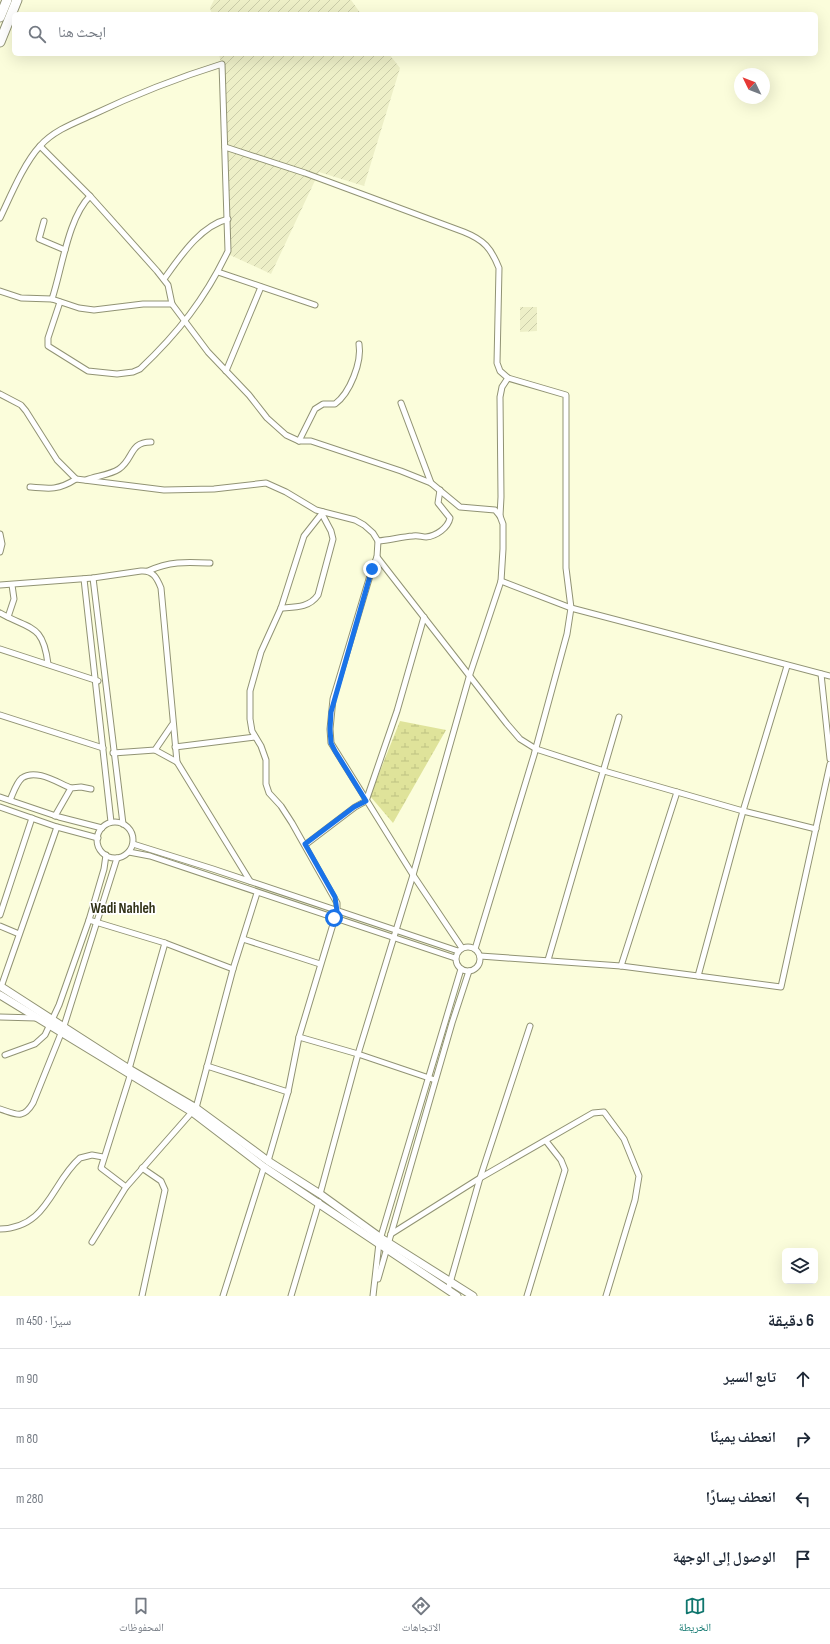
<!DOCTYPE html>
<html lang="ar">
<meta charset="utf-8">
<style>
body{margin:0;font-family:"Sofia Sans Condensed","Noto Naskh Arabic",sans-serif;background:#f6f6f7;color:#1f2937;direction:rtl}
.controls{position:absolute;right:12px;bottom:12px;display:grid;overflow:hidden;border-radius:6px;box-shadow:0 4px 16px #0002}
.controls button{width:36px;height:36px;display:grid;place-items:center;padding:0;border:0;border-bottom:1px solid #e0e1e3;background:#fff;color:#1f2937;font:20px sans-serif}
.compass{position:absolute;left:734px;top:68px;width:36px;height:36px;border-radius:50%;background:#fff;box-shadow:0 4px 16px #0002;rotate:313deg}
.stop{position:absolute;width:12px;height:12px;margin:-9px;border:3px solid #1a73e8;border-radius:50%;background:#fff}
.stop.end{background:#1a73e8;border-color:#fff;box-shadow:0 1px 4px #0008}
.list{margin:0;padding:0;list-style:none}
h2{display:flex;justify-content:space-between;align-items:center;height:52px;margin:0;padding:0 16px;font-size:17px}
h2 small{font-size:13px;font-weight:400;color:#747a83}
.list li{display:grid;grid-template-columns:26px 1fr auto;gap:12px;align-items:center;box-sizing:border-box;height:60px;padding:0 16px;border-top:1px solid #e0e1e3}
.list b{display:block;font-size:15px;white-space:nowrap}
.list em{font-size:13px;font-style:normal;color:#747a83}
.icon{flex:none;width:22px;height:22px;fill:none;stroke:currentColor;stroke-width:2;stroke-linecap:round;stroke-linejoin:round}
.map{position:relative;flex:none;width:830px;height:1296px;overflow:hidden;direction:ltr}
.search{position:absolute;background:#fff;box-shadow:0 4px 16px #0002;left:12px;right:12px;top:12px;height:44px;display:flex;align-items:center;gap:10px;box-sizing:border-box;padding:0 14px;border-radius:6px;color:#747a83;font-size:15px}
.sheet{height:292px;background:#fff}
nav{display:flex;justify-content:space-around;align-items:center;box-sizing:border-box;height:56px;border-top:1px solid #e0e1e3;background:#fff;font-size:11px;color:#747a83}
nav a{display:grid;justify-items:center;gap:2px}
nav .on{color:#0f766e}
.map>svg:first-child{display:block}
</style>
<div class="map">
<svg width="830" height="1296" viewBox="0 0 830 1296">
<defs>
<pattern id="industrial-furrows" width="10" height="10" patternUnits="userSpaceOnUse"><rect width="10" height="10" fill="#edefc7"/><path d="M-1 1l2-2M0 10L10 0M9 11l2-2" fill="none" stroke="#cacca9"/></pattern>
<pattern id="wetland-marsh" width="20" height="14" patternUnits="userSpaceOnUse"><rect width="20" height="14" fill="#dfe39a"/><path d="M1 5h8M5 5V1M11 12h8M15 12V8" fill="none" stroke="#bec283"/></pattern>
</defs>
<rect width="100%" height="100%" fill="#fbfddb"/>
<g fill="url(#industrial-furrows)">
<polygon points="214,0 351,0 361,14 212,14 210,8"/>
<polygon points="219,54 389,54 400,68 364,186 319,172 271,274 230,255 224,78"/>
<polygon points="520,307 537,307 537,331 520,332"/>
</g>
<polygon fill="url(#wetland-marsh)" points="400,721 446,730 393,823 370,796"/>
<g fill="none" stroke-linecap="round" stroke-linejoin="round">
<defs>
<g id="street">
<polyline points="40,146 90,196 157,271 168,285 172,304 208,352 249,395 267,418 286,435 299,441 311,441 401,471 431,483 460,507 495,510 500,516 503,524 503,549 501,581 470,674 413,875 358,1054 320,1194"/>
<path d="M 225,147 L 305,173 L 464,232 C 484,240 491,248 499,268 L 497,363 L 500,371 L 508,378 L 566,395 L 566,568 L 571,608 L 567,634 L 534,755 L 475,949"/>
<path d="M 0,218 C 10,197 24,163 40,146 C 53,131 74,123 92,115 C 134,95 177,78 222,64 L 228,251 C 205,299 178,333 140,369 L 133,372 L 117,374 L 88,371 L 48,346 L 48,338 L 60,302"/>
<polyline points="44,221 39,239 65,250"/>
<polyline points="218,272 315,305"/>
<path d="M 164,279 C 180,257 200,226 228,219"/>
<polyline points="0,291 21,298 52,299 79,308 94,310 143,304 172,304"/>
<path d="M 52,299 C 62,269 68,218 90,196"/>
<polyline points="226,371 261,287"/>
<polyline points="0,394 21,405 26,411 57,460 76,479 164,490 214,489 266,483 286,492 316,510 355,520 364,525 373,533 378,541 377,557 372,569 333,699 330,729 331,743 413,875 462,948"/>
<polyline points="401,403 431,483"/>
<path d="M 299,441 L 315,409 L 323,404 L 335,404 C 350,393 362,362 359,344"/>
<path d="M 86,480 C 96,476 110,475 119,469 C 134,459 129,442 151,442"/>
<path d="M 30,487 C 50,489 59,490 76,479"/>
<polyline points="500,516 501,497 500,397 502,387 508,378"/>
<polyline points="0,534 2,544 0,552"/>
<path d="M 378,541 C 390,540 401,537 413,536 C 418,535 422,537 426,537 C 436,536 448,528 450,518 L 438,503 L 440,490"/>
<polyline points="377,557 507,724 520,739 536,749 604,771 743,811 816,829"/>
<path d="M 148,571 C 170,561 186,562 210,563"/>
<polyline points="93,578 123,824"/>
<polyline points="84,579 111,822"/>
<polyline points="501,581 571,608 830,676"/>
<path d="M 0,585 L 93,578 L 141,571 C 153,570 157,578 161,588 L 177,762"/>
<path d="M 281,608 C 295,607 309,608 318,595 L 333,539 L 331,531 L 322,514"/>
<path d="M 0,613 C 30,630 43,623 48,664"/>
<polyline points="8,617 14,599 12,585"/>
<polyline points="0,649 98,681"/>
<polyline points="821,674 830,759"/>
<polyline points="0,715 103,748"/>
<polyline points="175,747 255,737"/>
<polyline points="155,750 177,762 250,881"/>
<polyline points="113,753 155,750 172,725"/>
<polyline points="0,797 59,817 102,828"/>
<path d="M 10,800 C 13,794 16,783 22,778 C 36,768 58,783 71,788"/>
<polyline points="0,807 57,827 98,838"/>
<polyline points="55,816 71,788 81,787 91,789"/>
<circle cx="115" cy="840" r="18"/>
<polyline points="133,844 213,869 458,951"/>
<polyline points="305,845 355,807 366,801 397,711 424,617"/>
<polyline points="129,852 150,856 455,958"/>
<polyline points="0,915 32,818"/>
<polyline points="89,920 165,943 233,969"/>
<polyline points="0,926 19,934"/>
<polyline points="243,939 320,964"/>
<circle cx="468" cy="959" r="12"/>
<polyline points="480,956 621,966 698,976 743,811 787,666"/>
<polyline points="548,960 619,717"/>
<polyline points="621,966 677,792"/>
<polyline points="698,976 781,987 830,764"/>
<polyline points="1,987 57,827"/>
<polyline points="0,1017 36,1018"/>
<polyline points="299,1037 358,1054 435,1080"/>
<polyline points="5,1055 35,1044 45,1035 59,1005 89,920 104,869 106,855"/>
<polyline points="207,1066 288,1092"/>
<polyline points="129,1069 165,943"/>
<polyline points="196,1108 233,969 257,893"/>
<path d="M 0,1109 C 16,1114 23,1120 33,1103 L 64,1026 L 117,858"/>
<polyline points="268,1161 288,1092 299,1037 337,911 337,903 292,823 281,806 269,793 266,784 266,760 261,746 252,731 250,719 250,691 261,652 281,608 304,536 323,512"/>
<polyline points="142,1168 161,1181 165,1190 142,1296"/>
<polyline points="126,1187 101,1168 130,1076"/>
<path d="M 0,1229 C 48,1228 51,1183 80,1158 L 92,1155 L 103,1157"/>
<polyline points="391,1234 480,1178 593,1113 604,1112 624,1139 639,1176 635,1200 606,1296"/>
<polyline points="92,1242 126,1187 192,1112"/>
<polyline points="378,1279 452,1023 469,971"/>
<polyline points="448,1290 480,1178 530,1026"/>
<polyline points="223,1296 264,1167"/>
<polyline points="291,1296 319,1202"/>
<polyline points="373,1296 379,1243 461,969"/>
<polyline points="527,1296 565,1170 561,1160 546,1141"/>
</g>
<g id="secondary">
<polyline points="0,986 129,1069 196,1108 268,1161 320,1194 381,1238 473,1296"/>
<polyline points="0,995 192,1112 264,1167 457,1296"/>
</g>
<g id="highway">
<polyline points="0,17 7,0"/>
<polyline points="0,42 17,0"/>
</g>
</defs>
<use href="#street" stroke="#919374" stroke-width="7"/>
<use href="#secondary" stroke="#919374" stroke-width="9"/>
<use href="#highway" stroke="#919374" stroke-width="11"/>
<use href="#street" stroke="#fff" stroke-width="5"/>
<use href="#secondary" stroke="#fff" stroke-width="7"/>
<use href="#highway" stroke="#fff" stroke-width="9"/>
</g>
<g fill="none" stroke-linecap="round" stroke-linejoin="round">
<polyline stroke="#1a73e8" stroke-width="5" points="334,918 337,911 335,897 305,844 354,807 366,801 335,751 331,743 330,729 331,712 372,569"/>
</g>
<g text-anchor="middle" stroke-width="3.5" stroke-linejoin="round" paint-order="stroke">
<g font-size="15" font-weight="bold" fill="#313217" stroke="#fff">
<text x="123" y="913">Wadi Nahleh</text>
</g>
</g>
</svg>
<div class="controls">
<button><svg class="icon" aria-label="layers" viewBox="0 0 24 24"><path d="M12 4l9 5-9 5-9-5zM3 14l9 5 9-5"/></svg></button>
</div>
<svg class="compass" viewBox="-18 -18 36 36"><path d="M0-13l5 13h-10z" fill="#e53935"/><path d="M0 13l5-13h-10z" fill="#747a83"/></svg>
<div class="stop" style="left:334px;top:918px"></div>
<div class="stop end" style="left:372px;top:569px"></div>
<div class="search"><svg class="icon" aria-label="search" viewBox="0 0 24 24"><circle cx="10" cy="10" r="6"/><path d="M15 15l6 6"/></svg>ابحث هنا</div>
</div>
<section class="sheet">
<h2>6 دقيقة<small>سيرًا · 450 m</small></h2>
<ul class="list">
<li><svg class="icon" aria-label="ahead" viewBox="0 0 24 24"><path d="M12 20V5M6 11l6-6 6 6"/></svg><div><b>تابع السير</b></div><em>90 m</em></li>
<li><svg class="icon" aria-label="right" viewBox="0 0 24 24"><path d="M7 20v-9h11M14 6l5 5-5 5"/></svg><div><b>انعطف يمينًا</b></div><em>80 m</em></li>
<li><svg class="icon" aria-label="left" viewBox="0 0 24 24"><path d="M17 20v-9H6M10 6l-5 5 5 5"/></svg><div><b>انعطف يسارًا</b></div><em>280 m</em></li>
<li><svg class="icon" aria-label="arrive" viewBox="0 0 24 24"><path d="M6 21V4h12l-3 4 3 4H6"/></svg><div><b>الوصول إلى الوجهة</b></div></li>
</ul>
</section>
<nav>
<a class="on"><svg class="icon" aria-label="map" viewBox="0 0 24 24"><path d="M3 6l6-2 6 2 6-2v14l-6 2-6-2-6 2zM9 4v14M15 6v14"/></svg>الخريطة</a>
<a><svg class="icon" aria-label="directions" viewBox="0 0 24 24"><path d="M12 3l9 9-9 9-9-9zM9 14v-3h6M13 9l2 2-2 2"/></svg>الاتجاهات</a>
<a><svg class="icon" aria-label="saved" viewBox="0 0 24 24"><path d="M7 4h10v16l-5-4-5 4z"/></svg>المحفوظات</a>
</nav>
